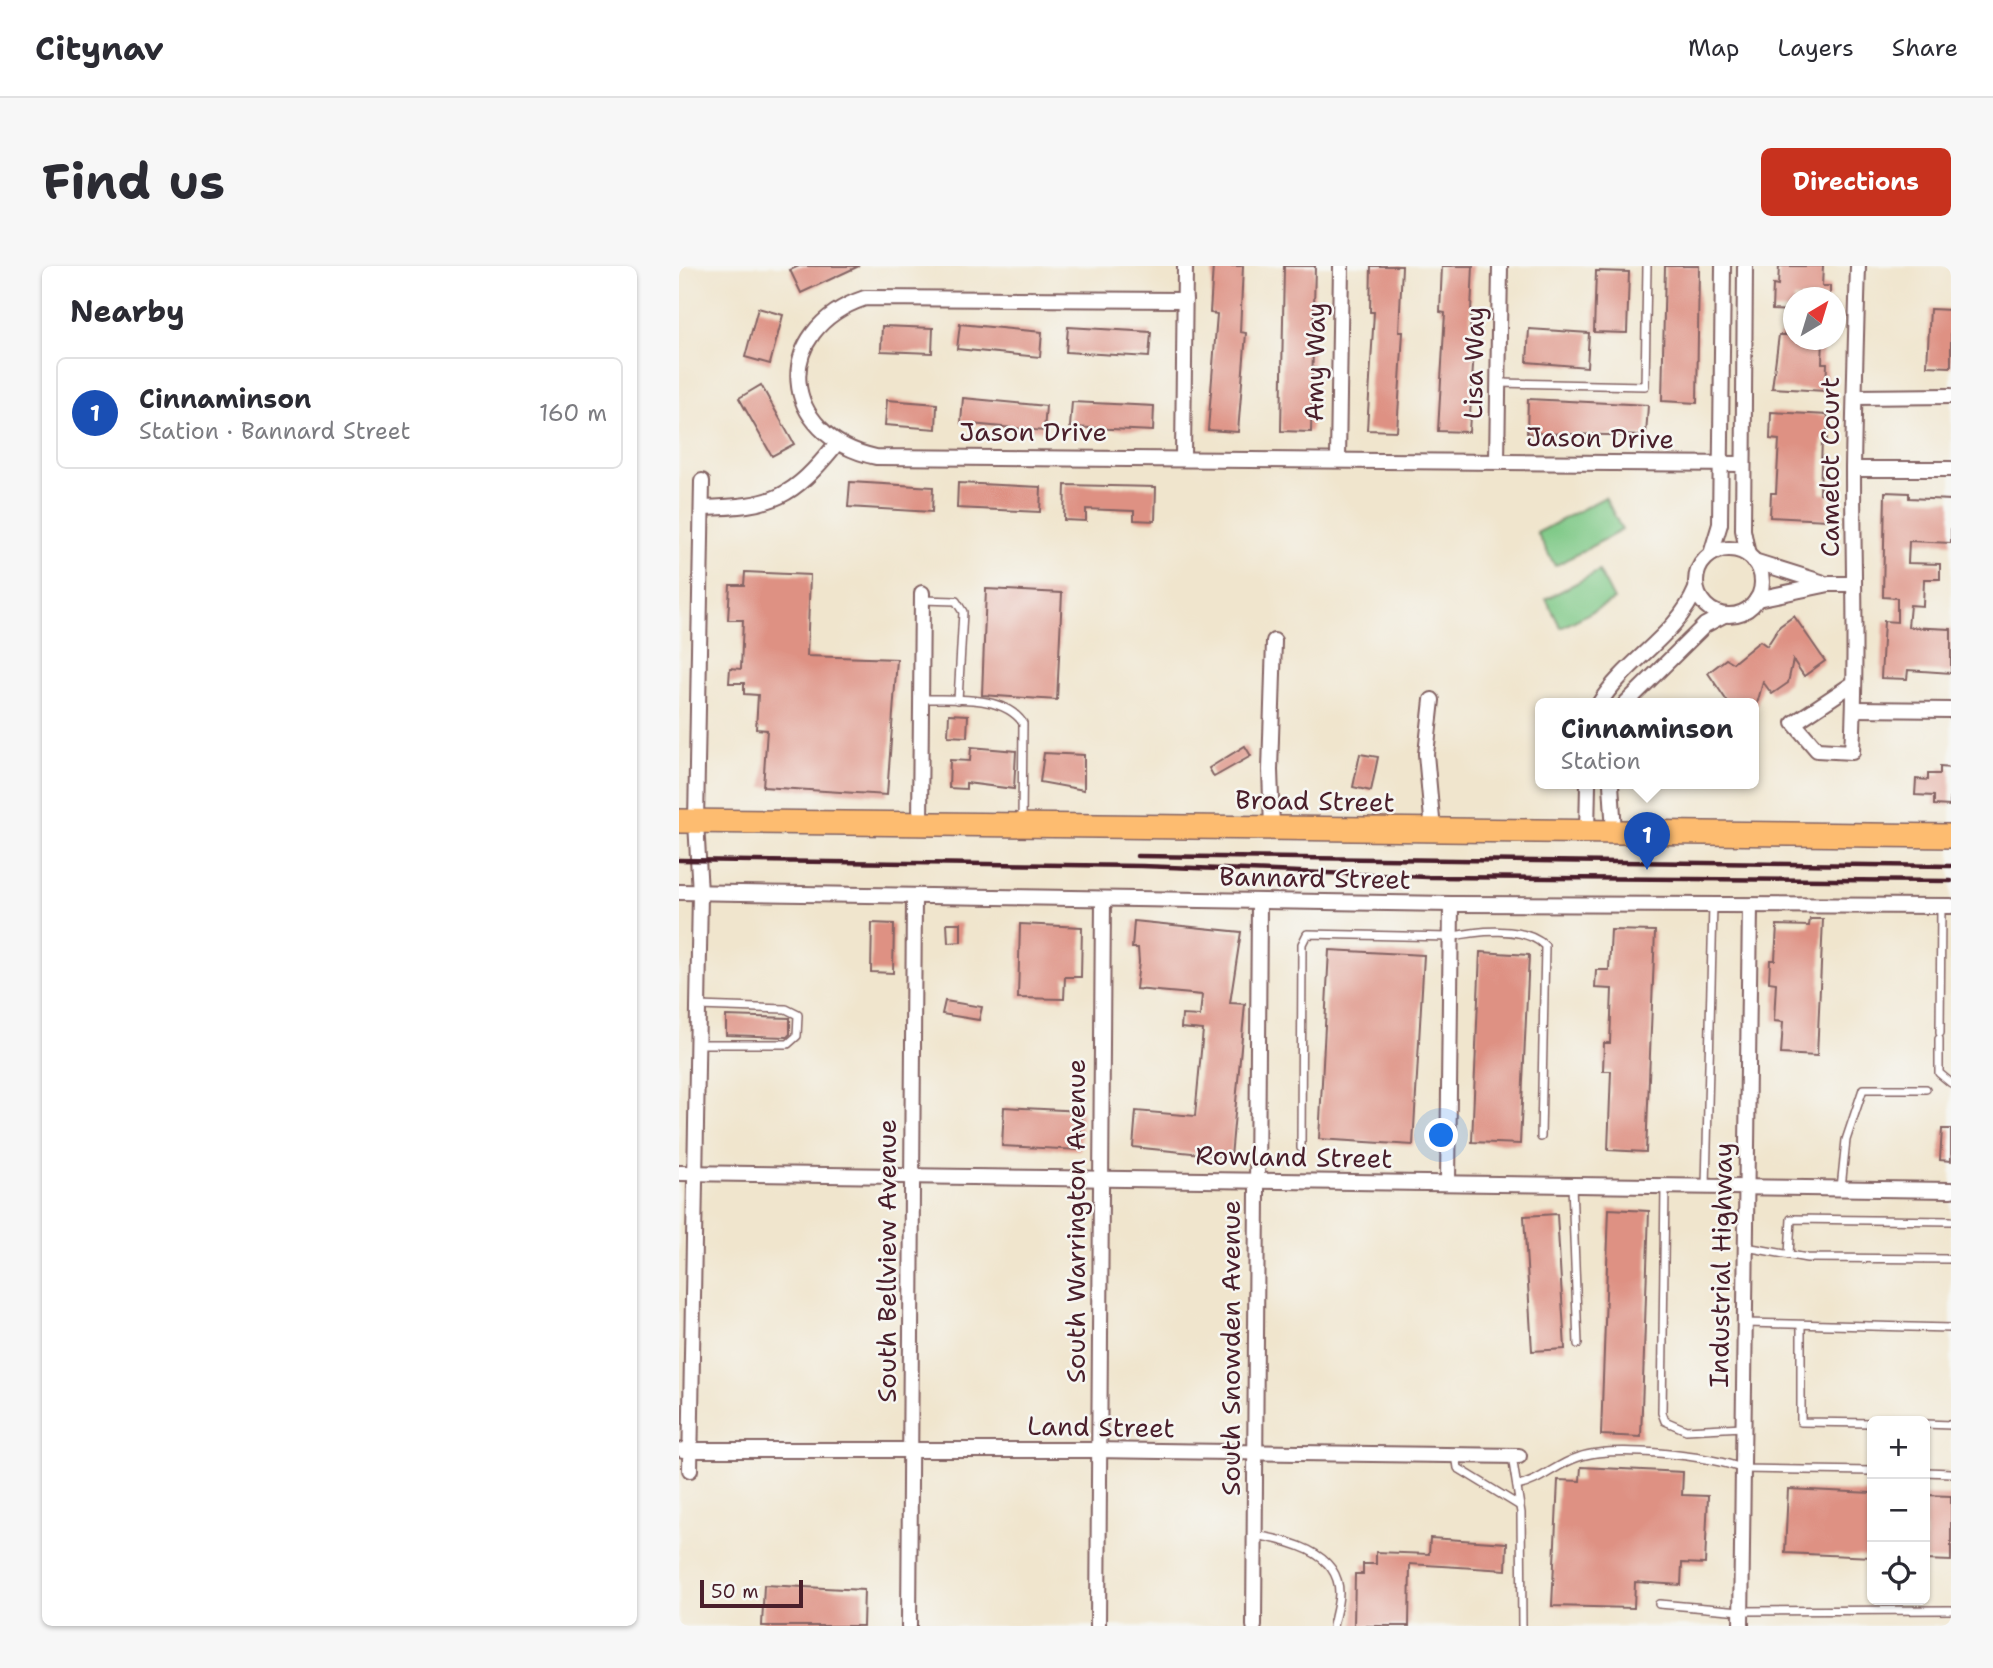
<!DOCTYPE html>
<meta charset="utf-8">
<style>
body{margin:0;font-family:"Shantell Sans",sans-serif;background:#f7f7f7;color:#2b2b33}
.controls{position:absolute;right:21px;bottom:21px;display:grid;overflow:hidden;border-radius:10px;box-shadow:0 2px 5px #0004}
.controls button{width:63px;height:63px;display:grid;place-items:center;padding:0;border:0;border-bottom:2px solid #e1e1e2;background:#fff;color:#2b2b33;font:35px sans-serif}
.compass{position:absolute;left:1104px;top:21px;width:63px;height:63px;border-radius:50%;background:#fff;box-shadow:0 2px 5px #0004;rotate:38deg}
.scale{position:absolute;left:21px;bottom:18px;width:103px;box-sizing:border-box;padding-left:7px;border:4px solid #4a1f2b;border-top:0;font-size:19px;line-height:24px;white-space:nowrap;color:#4a1f2b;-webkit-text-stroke:5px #f6f6f2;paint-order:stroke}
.you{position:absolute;left:763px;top:870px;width:24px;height:24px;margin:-18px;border:5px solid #fff;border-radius:50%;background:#1a73e8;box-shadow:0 0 0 10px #1a73e833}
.badge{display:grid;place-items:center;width:46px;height:46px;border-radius:50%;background:#c8321e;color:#fff;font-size:23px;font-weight:700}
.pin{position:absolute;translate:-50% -58px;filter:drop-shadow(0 2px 4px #0008)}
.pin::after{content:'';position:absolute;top:37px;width:24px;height:21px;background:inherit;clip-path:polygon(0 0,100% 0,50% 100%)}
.popup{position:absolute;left:856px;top:432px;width:224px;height:91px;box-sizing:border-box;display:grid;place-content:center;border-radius:10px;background:#fff;filter:drop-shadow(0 2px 5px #0005);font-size:23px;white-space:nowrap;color:#7c7c81}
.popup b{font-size:26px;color:#2b2b33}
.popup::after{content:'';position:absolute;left:50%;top:100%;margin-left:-14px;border:14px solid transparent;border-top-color:#fff}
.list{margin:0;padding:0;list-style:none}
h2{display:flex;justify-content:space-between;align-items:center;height:91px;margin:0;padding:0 28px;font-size:30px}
h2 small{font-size:23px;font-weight:400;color:#7c7c81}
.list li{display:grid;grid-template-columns:46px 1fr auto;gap:21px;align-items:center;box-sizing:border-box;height:112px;margin:0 14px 14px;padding:0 14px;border:2px solid #e1e1e2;border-radius:10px}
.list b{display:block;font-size:26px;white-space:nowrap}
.list p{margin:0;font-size:23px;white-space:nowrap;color:#7c7c81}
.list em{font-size:23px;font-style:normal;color:#7c7c81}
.icon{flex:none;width:38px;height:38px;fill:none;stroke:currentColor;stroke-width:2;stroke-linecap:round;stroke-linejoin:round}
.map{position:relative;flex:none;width:1272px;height:1360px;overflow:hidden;border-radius:10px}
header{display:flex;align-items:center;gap:42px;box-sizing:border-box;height:98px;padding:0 35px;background:#fff;border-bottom:2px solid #e1e1e2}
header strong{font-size:33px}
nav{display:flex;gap:38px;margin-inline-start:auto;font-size:24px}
.intro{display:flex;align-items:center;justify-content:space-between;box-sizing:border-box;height:168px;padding:0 42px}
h1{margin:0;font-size:49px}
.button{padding:18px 32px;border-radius:10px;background:#c8321e;color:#fff;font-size:24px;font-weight:700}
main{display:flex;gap:42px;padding:0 42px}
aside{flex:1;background:#fff;border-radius:10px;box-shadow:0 2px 5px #0004}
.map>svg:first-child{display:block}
</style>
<header>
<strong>Citynav</strong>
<nav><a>Map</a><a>Layers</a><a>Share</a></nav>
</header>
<div class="intro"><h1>Find us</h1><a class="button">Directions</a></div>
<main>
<aside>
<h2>Nearby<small></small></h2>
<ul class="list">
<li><span class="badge" style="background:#1a4fb4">1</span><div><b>Cinnaminson</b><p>Station · Bannard Street</p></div><em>160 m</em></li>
</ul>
</aside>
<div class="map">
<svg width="1272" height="1360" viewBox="0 0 1272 1360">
<rect width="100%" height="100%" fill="#f6f6f2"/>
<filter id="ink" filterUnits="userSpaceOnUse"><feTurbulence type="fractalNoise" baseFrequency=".0143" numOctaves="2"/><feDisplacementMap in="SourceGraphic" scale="14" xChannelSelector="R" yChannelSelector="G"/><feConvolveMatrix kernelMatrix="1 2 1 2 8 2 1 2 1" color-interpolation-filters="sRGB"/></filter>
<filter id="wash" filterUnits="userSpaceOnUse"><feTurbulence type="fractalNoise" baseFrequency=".00686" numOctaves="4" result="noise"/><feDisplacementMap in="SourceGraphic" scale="28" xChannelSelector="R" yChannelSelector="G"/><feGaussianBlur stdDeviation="1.57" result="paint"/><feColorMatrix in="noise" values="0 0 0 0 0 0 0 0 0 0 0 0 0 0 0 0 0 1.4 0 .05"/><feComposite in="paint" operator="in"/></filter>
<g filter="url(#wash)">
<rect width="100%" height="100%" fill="#f0e5cd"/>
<g fill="#7fc987" stroke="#647459" stroke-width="2">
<polygon points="926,231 943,264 876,300 858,267"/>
<polygon points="920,305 935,334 882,362 867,333"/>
</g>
<g id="blocks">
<g fill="#de9183">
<polygon points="120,0 180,0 122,27 111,4"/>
<polygon points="534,0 564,0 561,66 567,67 559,166 529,164 538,48 531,47"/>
<polygon points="605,0 636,0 632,166 602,165"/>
<polygon points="692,0 723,0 720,66 724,66 718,165 688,164 695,46 691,46"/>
<polygon points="763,0 794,0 791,67 796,67 790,166 759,165 766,47 761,46"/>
<polygon points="986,0 1020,0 1018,137 983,135"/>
<polygon points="1100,0 1144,0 1143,20 1151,20 1151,32 1115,32 1115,45 1093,44 1094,19 1099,20"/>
<polygon points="917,5 950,6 948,67 915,66"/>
<polygon points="79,42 104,49 91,98 66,91"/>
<polygon points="1251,43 1272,44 1272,101 1248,100"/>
<polygon points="281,58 363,66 361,91 278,83"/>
<polygon points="203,60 254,62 253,87 202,85"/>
<polygon points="389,61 472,66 470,91 387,86"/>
<polygon points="850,63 910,67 908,101 848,96"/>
<polygon points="1100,69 1115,69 1115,74 1144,74 1143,97 1148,97 1147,125 1093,122"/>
<polygon points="82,119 115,178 93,190 60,132"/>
<polygon points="284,132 367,140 365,165 282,157"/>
<polygon points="849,133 969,139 967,170 848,167"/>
<polygon points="208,134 258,138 257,163 206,159"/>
<polygon points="393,136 475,140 474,165 391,161"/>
<polygon points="1092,146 1149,149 1148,174 1143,174 1141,227 1149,228 1148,254 1091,251 1092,227 1097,227 1100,174 1091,173"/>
<polygon points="171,216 254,221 253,246 169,241"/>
<polygon points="279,217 362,221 361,246 278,242"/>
<polygon points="386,219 477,221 476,255 455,254 455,245 407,243 407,255 385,254"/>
<polygon points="1206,226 1230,227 1230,232 1272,234 1272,277 1230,275 1229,297 1261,298 1261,313 1245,313 1244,340 1231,339 1229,361 1272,363 1272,407 1229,404 1228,413 1202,412 1205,355 1218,356 1218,332 1204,331"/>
<polygon points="66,306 131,309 128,390 218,393 208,529 84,521 88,464 77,463 79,429 65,428 65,417 50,417 51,402 62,403 64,354 49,354 51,319 65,319"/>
<polygon points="307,323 383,327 378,434 303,429"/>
<polygon points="1115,350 1146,395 1125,410 1114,394 1109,417 1093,428 1084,416 1078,438 1050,438 1029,407 1047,393 1054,397 1081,375 1088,380 1101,360"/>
<polygon points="270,448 289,449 288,471 269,470"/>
<polygon points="566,480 572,490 535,511 530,502"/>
<polygon points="292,481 337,485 335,523 287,517 287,523 270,522 271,494 291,495"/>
<polygon points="365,487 405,489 405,524 361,516"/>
<polygon points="681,488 699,491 692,525 674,521"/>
<polygon points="1261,501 1272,502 1271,540 1255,539 1255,530 1236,529 1237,513 1249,514 1249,508 1261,508"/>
<polygon points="1131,653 1144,653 1138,790 1102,788 1104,756 1095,755 1097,717 1090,716 1091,694 1096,694 1098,659 1130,660"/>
<polygon points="455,655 562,666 551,737 566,738 552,891 454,881 457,845 516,850 524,764 502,762 503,749 521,750 523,729 457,723 460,696 459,682 453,682"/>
<polygon points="193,657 215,658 214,707 192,706"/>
<polygon points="268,657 282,657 282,676 269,677"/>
<polygon points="341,658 403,661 402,711 386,711 385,733 339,732"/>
<polygon points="932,664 976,665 967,886 929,884 932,805 924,805 925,777 931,777 933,723 916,722 917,704 930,704"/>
<polygon points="650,684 745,689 734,879 640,873"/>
<polygon points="801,686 850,689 841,878 793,876"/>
<polygon points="266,735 303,741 300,754 263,748"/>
<polygon points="47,750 111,752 111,768 108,771 47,769"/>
<polygon points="325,841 403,845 401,884 323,880"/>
<polygon points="1263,863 1272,863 1272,895 1261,894"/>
<polygon points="930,943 970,945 962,1171 922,1169"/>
<polygon points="878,948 886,1083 853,1085 845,950"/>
<polygon points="902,1201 1004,1206 1003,1229 1029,1230 1026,1298 1003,1297 1002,1319 956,1316 955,1342 873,1340 879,1214 901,1215"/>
<polygon points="1109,1223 1193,1227 1193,1291 1106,1287"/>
<polygon points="1246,1229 1272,1230 1272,1295 1246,1294"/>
<polygon points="751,1272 828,1277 827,1304 731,1298 730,1360 675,1360 676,1308 684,1308 684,1298 697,1298 697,1286 750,1288"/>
<polygon points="85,1319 185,1324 184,1360 83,1360"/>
</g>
</g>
</g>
<g filter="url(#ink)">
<use href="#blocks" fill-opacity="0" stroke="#846464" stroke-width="2"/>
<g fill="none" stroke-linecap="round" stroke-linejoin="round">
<defs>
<g id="lane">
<polyline points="819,117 966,120 968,0"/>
<polyline points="243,334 277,335 284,346 279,434"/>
<path d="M 242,433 C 274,434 324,428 344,457 L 343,556"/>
<polyline points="1261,767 1262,640"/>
<polyline points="1260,773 1260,807 1272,817"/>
<polyline points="19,778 109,778 118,770 119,749 107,743 19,740"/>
<path d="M 622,882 L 623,678 L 628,668 L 771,671 C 797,665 846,659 866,680 L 862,871"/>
<polyline points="893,919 899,1078"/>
<polyline points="1027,920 1034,639"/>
<polyline points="986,921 983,1147 986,1155 1007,1164 1064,1161"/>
<polyline points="1162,922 1167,874 1184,823 1247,823"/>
<polyline points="1067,981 1128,992 1272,993"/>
<polyline points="1110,989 1112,953 1272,955"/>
<polyline points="1066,1057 1272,1062"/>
<polyline points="1122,1059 1122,1156 1193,1157"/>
<polyline points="1246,1158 1272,1159"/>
<polyline points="777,1189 779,1202 841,1240"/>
<polyline points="833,1190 842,1247 843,1360"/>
<polyline points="1246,1206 1272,1207"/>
<path d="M 838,1220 C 861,1216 877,1198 900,1191 C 934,1179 1031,1189 1064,1203 L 1193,1205"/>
<path d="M 575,1269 C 607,1274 660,1285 660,1327 C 660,1337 656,1350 654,1360"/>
<polyline points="980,1338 1062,1345 1272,1344"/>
</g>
<g id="street">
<polyline points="1066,0 1064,264 1069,289"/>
<path d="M 506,34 L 186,32 C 91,64 100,170 197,191 L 1064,198"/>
<polyline points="1176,131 1272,130"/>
<polyline points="504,191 506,0"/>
<polyline points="659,193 662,0"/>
<polyline points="818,195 821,0"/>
<polyline points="1174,203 1272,203"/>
<path d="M 23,242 C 95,240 112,234 158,177"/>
<circle cx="1050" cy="316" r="33"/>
<polyline points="1032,288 1041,258 1044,0"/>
<polyline points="1075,295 1142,316"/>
<polyline points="1078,333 1150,318 1175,318"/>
<path d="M 1175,417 L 1115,457 L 1138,484 L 1173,486 C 1178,392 1174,297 1174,203 C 1175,135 1177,68 1179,0"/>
<polyline points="753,434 747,488 754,564"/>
<path d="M 920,438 C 947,394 997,371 1017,323"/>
<polyline points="946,438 1026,359 1045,349"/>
<polyline points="1175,443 1272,444"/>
<polyline points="932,518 935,566"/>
<polyline points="241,558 243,327"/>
<polyline points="593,562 591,504 595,375"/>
<polyline points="908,566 909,518"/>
<polyline points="0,626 772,638 1272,640"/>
<polyline points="0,907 1272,924"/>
<polyline points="769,917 772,638"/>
<polyline points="4,1184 413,1184 840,1190"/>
<polyline points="11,1204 21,627 17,556 23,215"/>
<polyline points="230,1360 235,631"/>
<polyline points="419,1360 424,633"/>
<polyline points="575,1360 580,636"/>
<polyline points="1062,1360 1071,640"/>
</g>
<polyline id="primary" points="0,555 1272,570"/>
</defs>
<use href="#lane" stroke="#846464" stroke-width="10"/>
<use href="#street" stroke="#846464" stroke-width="18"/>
<use href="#primary" stroke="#846464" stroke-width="26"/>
<use href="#lane" stroke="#fff" stroke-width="7"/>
<use href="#street" stroke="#fff" stroke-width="14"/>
<use href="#primary" stroke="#fdbc6f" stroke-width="23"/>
<g stroke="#4a1f2b" stroke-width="4.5">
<polyline points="458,590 1272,600"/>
<polyline points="0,594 463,600 749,611 1272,615"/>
</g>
</g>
</g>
<g text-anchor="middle" stroke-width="5" stroke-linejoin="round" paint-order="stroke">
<g font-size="26" fill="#4a1f2b" stroke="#f6f6f2">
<text transform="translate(636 96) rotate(-89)" y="9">Amy Way</text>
<text transform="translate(795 97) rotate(-89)" y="9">Lisa Way</text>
<text x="354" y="175">Jason Drive</text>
<text transform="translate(921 172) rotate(1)" y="9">Jason Drive</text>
<text transform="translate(1151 201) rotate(-90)" y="9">Camelot Court</text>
<text transform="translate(636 535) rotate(1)" y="9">Broad Street</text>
<text transform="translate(636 612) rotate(1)" y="9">Bannard Street</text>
<text transform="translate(615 891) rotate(1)" y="9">Rowland Street</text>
<text transform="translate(397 955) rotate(-90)" y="9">South Warrington Avenue</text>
<text transform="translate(208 995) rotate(-90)" y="9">South Bellview Avenue</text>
<text transform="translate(1042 999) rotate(-89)" y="9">Industrial Highway</text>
<text transform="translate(552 1082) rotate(-90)" y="9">South Snowden Avenue</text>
<text transform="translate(422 1161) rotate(1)" y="9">Land Street</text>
</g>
</g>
</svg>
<div class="controls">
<button>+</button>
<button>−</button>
<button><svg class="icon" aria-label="locate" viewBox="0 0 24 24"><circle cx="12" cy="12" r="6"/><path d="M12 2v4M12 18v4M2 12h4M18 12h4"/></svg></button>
</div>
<svg class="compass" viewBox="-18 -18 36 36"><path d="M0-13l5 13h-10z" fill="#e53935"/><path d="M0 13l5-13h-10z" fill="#7c7c81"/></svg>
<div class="scale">50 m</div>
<div class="you"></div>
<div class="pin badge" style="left:968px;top:604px;background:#1a4fb4">1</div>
<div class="popup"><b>Cinnaminson</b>Station</div>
</div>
</main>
